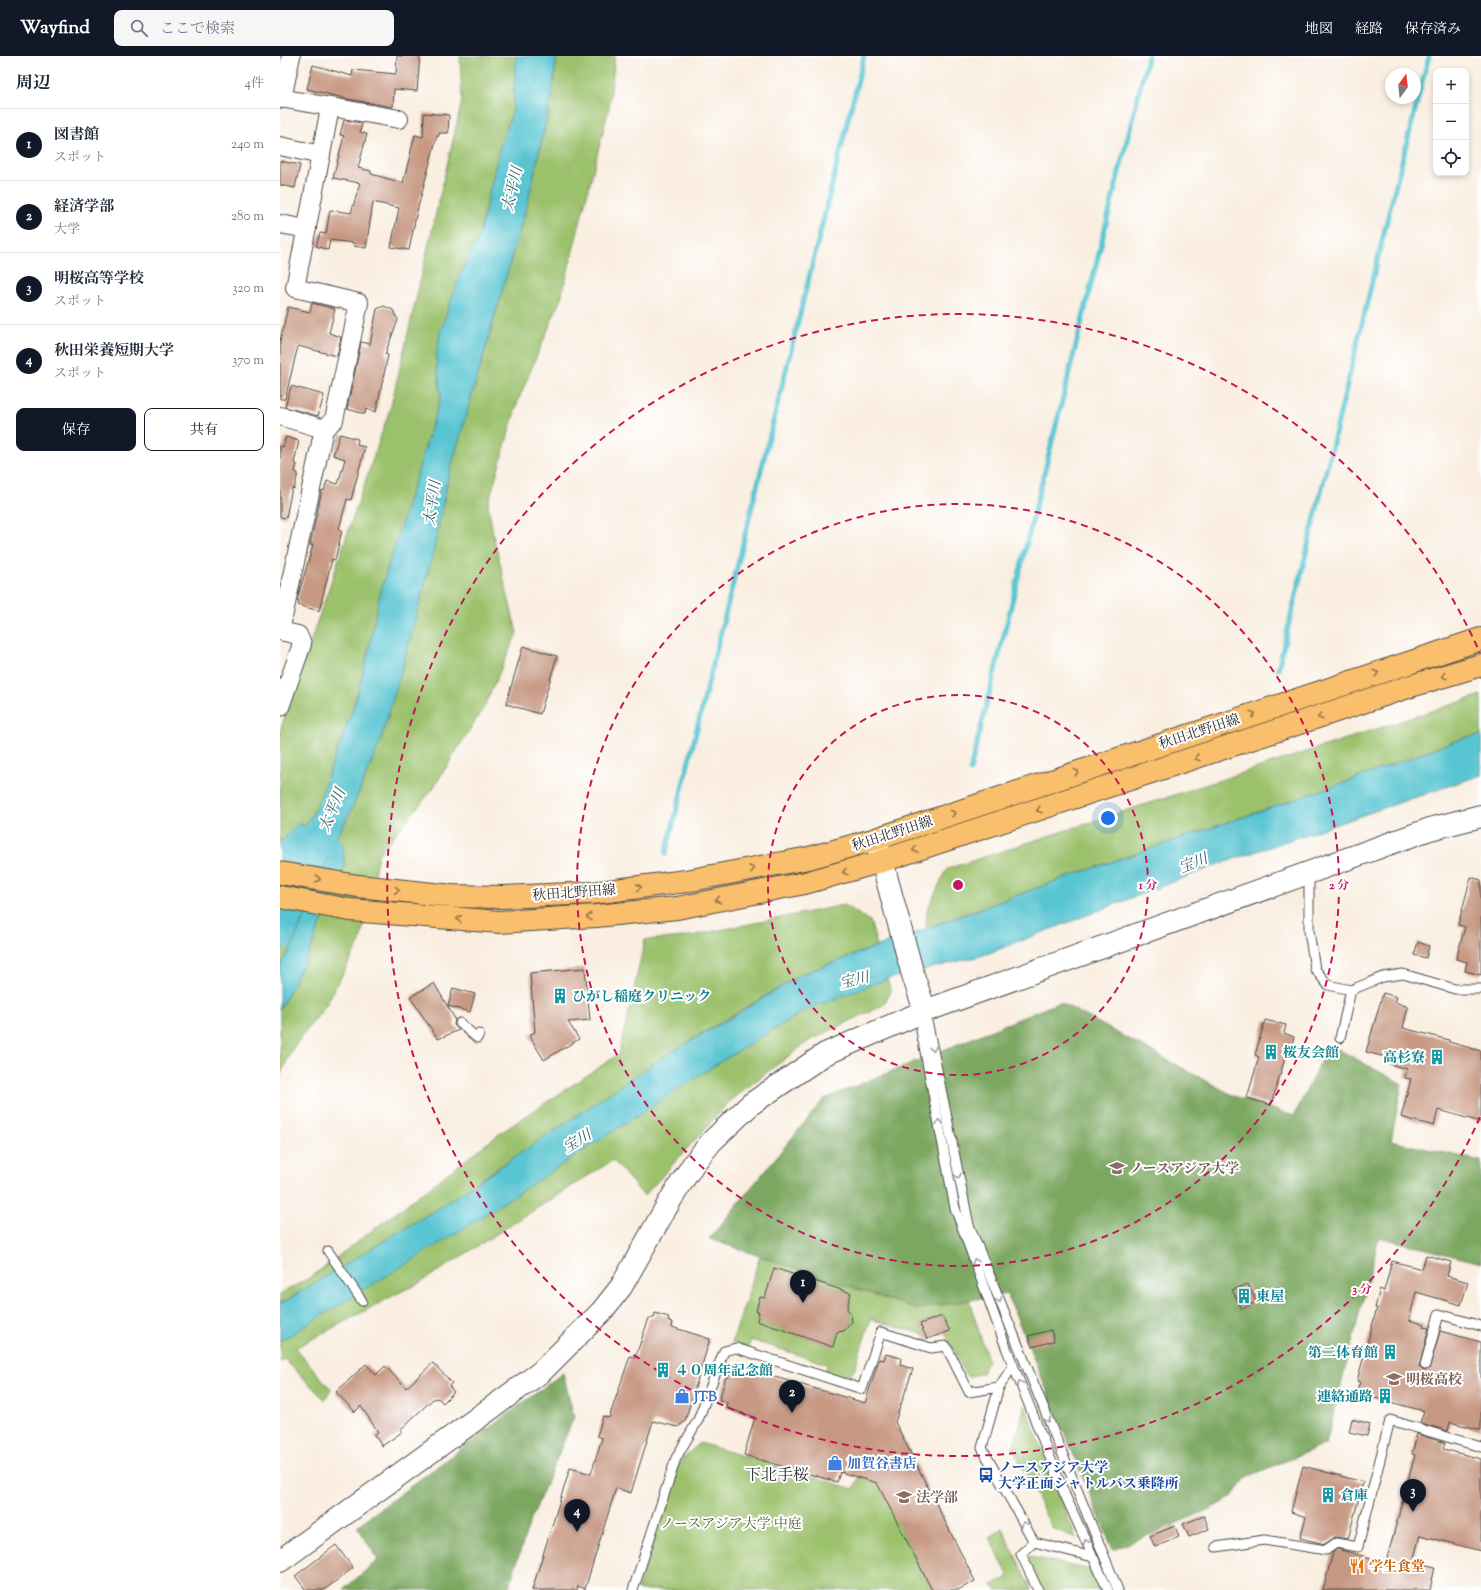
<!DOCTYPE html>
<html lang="ja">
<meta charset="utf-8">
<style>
body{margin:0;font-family:"Sorts Mill Goudy","Noto Serif JP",serif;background:#f6f6f7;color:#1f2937}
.controls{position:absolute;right:12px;top:12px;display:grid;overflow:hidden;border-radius:8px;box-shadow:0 2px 6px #0003}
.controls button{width:36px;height:36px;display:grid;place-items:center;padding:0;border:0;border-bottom:1px solid #e0e1e3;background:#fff;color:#1f2937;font:20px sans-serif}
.compass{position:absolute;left:1105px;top:12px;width:36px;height:36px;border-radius:50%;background:#fff;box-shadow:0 2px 6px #0003;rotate:15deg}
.you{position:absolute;left:828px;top:762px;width:14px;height:14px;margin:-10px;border:3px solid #fff;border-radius:50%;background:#1a73e8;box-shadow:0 0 0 6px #1a73e833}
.badge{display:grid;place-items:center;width:26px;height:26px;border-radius:50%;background:#111827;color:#fff;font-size:13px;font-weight:700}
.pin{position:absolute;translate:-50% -33px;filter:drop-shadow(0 1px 2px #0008)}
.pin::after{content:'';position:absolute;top:21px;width:14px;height:12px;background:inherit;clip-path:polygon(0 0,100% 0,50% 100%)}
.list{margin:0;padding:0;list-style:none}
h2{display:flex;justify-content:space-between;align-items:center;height:52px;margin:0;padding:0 16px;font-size:17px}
h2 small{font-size:13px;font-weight:400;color:#747a83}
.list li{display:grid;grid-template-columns:26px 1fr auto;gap:12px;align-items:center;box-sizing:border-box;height:72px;padding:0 16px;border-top:1px solid #e0e1e3}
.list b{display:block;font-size:15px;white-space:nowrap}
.list p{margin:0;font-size:13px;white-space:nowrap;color:#747a83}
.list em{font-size:13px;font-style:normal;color:#747a83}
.actions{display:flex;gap:8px;padding:12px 16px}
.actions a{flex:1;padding:9px 0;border:1px solid #111827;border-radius:8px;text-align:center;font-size:14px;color:#111827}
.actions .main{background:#111827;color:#fff}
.icon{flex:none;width:22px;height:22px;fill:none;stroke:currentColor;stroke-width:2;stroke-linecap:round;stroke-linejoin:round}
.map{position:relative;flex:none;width:1201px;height:1534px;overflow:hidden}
header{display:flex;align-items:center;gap:24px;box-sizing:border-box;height:56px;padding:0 20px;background:#111827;color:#fff}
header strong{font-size:19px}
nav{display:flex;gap:22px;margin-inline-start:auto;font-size:14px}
.search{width:280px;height:36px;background:#f6f6f7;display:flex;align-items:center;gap:10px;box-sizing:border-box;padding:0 14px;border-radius:8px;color:#747a83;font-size:15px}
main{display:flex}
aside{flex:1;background:#fff}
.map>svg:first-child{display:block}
</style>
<header>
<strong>Wayfind</strong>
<div class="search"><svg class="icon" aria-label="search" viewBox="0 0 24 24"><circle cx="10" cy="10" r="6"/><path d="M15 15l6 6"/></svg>ここで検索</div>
<nav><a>地図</a><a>経路</a><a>保存済み</a></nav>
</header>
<main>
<aside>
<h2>周辺<small>4件</small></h2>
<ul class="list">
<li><span class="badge">1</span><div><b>図書館</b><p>スポット</p></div><em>240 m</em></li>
<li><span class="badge">2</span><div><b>経済学部</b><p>大学</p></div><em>280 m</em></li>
<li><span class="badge">3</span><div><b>明桜高等学校</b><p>スポット</p></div><em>320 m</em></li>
<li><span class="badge">4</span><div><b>秋田栄養短期大学</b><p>スポット</p></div><em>370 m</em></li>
</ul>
<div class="actions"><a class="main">保存</a><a>共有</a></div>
</aside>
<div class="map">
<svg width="1201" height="1534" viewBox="0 0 1201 1534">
<rect width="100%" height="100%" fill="#fff"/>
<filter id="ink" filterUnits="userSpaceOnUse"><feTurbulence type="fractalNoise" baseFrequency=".025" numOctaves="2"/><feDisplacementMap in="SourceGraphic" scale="8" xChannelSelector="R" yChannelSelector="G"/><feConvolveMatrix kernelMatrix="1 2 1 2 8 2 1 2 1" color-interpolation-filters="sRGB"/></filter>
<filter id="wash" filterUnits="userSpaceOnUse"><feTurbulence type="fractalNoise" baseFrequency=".012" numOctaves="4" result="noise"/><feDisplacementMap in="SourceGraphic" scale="16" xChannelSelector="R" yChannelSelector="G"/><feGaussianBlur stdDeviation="0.9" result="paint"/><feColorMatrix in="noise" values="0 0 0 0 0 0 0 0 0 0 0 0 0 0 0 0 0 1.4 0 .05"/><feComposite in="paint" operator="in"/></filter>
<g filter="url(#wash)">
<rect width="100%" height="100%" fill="#f9eee0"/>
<g fill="#9bc16c" stroke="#63764c" fill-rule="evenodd">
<polygon points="180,0 236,0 233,54 221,87 199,180 182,213 156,302 161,340 100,537 87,602 73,652 36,752 25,770 18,768 0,787 0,675 111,350 182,45"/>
<polygon points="277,0 335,0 329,52 281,242 238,345 208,448 214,483 237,577 205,649 152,734 98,799 80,886 46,949 13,992 0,1020 0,953 27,901 65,809 56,783 71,755 100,686 122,612 155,489 168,422 247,149 272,39"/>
<polygon points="1201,639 1201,679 1183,682 1069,725 790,820 646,872 647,854 667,813"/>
<polygon points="26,796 49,801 12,890 0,911 0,834"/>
<polygon points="564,849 590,865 597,890 522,918 391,996 160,1151 0,1248 0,1238 31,1221 222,1076 339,998 365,884 405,881"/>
<polygon points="607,923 611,936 603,949 527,986 452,1043 364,1140 333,1104 136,1229 124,1234 15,1292 51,1333 45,1344 4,1303 0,1306 0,1285 437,1008 527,953"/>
<path d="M 480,1200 L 637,1253 L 689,1244 L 708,1304 L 702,1317 L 687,1321 L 665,1277 L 669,1274 L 662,1260 L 640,1268 L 645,1279 L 591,1263 L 573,1316 L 560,1320 L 545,1317 L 547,1308 L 471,1284 L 468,1292 L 452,1287 ZM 495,1212 L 571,1237 L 567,1252 L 571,1259 L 572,1266 L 564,1275 L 557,1276 L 553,1291 L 477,1265 L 479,1256 L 476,1255 L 480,1241 L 485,1242 Z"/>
<polygon points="745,1349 796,1482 772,1472 733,1392"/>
<polygon points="420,1387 573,1433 579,1422 598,1427 652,1534 357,1534 400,1405"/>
<polygon points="722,1472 752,1534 716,1534 713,1529 729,1521 709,1481"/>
<polygon points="747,1500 811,1514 821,1534 763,1534"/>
</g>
<g fill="#7ca760" stroke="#546946">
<polygon points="780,946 954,1040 1014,1060 1049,988 1122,1028 1111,1085 1201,1105 1201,1207 1099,1181 1046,1388 967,1421 951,1442 930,1453 833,1494 727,1238 637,1253 429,1183 544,1043"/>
<polygon points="283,1317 294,1361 248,1471 228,1534 63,1534 98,1504 77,1470"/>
</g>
<g fill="#59c5d2" stroke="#42787e">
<polygon points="236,0 277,0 272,39 247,149 168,422 155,489 122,612 100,686 71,755 56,782 62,787 65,809 29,897 0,953 0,911 12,890 49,801 26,797 20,802 0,832 0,787 18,768 25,770 36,752 73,652 87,602 100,537 161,340 156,302 160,276 182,213 199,180 221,87 233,54"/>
<polygon points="1201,679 1201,719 942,807 704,899 607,923 527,953 437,1008 175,1178 0,1285 0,1248 160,1151 391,996 459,957 522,918 790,820 1069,725 1183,682"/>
</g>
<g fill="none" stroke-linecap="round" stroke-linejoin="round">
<g stroke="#59c5d2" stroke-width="5">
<polyline points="998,613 1110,152 1149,0"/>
<polyline points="690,715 868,0"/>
<polyline points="386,797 584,0"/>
</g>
<polyline stroke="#59c5d2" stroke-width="29" points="0,879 49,761"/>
</g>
<g id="blocks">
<g fill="#c79983">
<polygon points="117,0 140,0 137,35 114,33 113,51 68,43 27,33 33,9 72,20 73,14 116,18"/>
<polygon points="144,57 169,59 168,77 159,77 159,80 157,80 137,155 129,194 111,191 119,152 93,146 86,192 74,190 74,187 50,184 48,194 36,190 40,177 46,178 50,154 71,157 80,127 53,122 64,80 60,79 64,64 82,67 80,76 87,78 78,112 91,115 91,118 123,127 135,79 143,81"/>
<polygon points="0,105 20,109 15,132 0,129"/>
<polygon points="32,247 55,253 49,277 61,281 57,300 18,290 5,343 0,343 0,285 8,251 30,256"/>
<polygon points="104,250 113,254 118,264 105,298 108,299 96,356 86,353 85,358 67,353 81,286 90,288 97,253"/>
<polygon points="11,330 44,339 38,360 5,351"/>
<polygon points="60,378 78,383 77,389 85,391 71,444 67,443 59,473 62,474 55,504 52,503 39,555 18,549 19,545 17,544 33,489 30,489 42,434 44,435 47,425 58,428 65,403 53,399"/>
<polygon points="6,381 19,385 14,407 17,408 15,416 18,417 14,433 12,432 6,462 0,461 0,390 3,391"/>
<polygon points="243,590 277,600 260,658 226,648"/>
<polygon points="1191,821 1201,824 1201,919 1185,915 1187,906 1176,903 1185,871 1178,869"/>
<polygon points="1138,886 1149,890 1146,902 1134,899"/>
<polygon points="305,912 310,964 288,966 299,983 264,1004 249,979 255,976 250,917"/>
<polygon points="154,927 175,963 174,969 179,974 158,983 130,941"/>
<polygon points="173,932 195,938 190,956 168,950"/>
<polygon points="1103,937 1117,941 1115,946 1128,951 1123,972 1169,984 1169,986 1201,995 1201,1066 1158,1054 1154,1070 1121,1061 1131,1023 1125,1022 1127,1013 1112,1009 1113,1003 1086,996"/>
<polygon points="985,964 1006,969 1004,977 1014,981 1011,992 1008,992 991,1049 967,1042 979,1001 975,999"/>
<polygon points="1146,1199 1171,1206 1167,1220 1188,1226 1181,1249 1136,1236 1129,1264 1144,1268 1143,1271 1149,1272 1139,1311 1144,1315 1149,1313 1160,1275 1201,1286 1201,1374 1170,1366 1168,1375 1140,1367 1144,1355 1076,1337 1080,1326 1077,1325 1097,1252 1095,1252 1100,1233 1104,1235 1112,1205 1142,1213"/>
<polygon points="494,1212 571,1237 567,1252 571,1259 572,1266 564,1275 557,1276 553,1291 477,1265 479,1256 476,1255 480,1241 485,1242"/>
<polygon points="968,1228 976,1246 962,1253 952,1234"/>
<polygon points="375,1257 389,1261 388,1265 393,1266 392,1271 430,1283 405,1365 398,1371 373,1365 351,1437 336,1432 305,1533 298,1530 297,1534 252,1534 290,1412 311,1418 322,1382 317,1380 323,1360 329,1362 350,1300 355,1302 369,1262 374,1262"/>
<polygon points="662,1260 670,1275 647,1283 640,1268"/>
<polygon points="771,1274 774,1285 752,1291 748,1280"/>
<polygon points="606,1298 621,1302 620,1309 633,1313 615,1366 695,1525 678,1534 652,1534 597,1427 560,1416 557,1426 464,1399 475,1361 446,1352 447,1346 439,1344 446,1321 448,1321 450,1314 459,1316 460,1311 585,1347 599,1303 604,1304"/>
<polygon points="153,1307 172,1327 169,1330 174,1336 163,1347 158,1342 156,1343 154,1342 120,1374 122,1376 102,1390 94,1379 98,1376 81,1350 75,1356 56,1336 86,1308 96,1319 105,1310 126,1332"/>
<polygon points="1072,1363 1090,1368 1087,1380 1069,1376"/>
<polygon points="1137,1378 1165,1387 1163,1393 1201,1403 1201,1495 1140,1479 1133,1505 1155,1511 1150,1534 1043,1534 1053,1496 1057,1493 1106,1506 1135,1399 1132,1398"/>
<polygon points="1023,1410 1083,1426 1068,1483 1055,1481 1045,1488 1020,1482 1026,1461 1011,1456"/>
<polygon points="924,1460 929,1473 909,1481 903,1468"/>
<polygon points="895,1470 899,1481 875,1491 870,1480"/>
<polygon points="56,1489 73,1512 44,1534 26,1534 15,1520"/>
</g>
</g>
</g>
<g filter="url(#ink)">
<use href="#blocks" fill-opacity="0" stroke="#4a4846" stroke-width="1"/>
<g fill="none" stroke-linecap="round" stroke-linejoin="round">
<defs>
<g id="service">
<polyline points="1029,817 1029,875 1035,913 1048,929 1071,934 1103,921 1123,918 1175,933 1201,933"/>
<polyline points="645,955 689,1169 838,1534"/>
<polyline points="644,959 641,975 675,1152 727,1294 785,1439 828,1534"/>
<polyline points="180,967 197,982 199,978"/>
<polyline points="1060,982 1071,934"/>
<polyline points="48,1195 82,1245"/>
<polyline points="1145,1309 1159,1258 1201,1270"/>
<polyline points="733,1310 719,1331 702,1392 754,1486 813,1501"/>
<polyline points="754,1486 741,1498 758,1534"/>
<polyline points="936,1491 984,1484 1046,1494 1056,1487 1078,1491 1110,1364 1201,1391"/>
<polyline points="353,1534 396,1402 418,1364 444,1295 456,1292 582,1333 601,1276 651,1292 666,1290 689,1336 719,1331"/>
</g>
<g id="minor">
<polyline points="0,42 119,63"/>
<polyline points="2,43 11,0"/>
<polyline points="0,90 41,99"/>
<polyline points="0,168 27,173"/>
<polyline points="0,360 44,373 54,364 79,247 15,232 50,52"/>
<polyline points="0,575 44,373"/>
<polyline points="0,575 18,579 22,588 0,651"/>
</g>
<g id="tertiary">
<polyline points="597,787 633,919 645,955"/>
<polyline points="0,1505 261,1316 322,1255 341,1231 391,1143 414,1107 432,1085 471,1048 545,998 645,955 1150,773 1201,760"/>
</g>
<g id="primary">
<polyline points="0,817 78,830 172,840 222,841 312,837 406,825 529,802 596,783 1201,583"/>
<polyline points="0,841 70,854 220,866 316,860 397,852 525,827 602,805 1131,630 1201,609"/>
</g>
</defs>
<use href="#service" stroke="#4a4846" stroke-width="11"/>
<use href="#minor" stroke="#4a4846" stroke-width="20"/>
<use href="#tertiary" stroke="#4a4846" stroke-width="24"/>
<use href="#primary" stroke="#4a4846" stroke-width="24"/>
<use href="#service" stroke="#fff" stroke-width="9"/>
<use href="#minor" stroke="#fff" stroke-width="18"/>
<use href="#tertiary" stroke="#fff" stroke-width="22"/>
<use href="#primary" stroke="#f9bf6c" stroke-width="22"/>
</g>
<defs><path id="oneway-chevron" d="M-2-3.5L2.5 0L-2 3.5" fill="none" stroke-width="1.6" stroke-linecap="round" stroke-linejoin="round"/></defs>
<g stroke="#92754c">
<use href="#oneway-chevron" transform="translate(1096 617) rotate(-18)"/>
<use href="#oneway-chevron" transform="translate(1164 620) rotate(163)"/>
<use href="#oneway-chevron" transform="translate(973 658) rotate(-18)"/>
<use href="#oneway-chevron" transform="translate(1040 661) rotate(161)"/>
<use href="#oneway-chevron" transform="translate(917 702) rotate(161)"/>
<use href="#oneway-chevron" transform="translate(796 716) rotate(-18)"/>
<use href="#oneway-chevron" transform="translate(759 754) rotate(162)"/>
<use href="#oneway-chevron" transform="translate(673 757) rotate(-18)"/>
<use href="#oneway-chevron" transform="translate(635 794) rotate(162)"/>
<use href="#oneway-chevron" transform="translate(472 813) rotate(-11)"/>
<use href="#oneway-chevron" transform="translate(565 816) rotate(164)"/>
<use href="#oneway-chevron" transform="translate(38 823) rotate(10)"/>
<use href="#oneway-chevron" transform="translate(359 831) rotate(-7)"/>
<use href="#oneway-chevron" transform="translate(117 834) rotate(6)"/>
<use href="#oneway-chevron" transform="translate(438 844) rotate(169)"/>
<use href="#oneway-chevron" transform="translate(309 861) rotate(176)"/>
<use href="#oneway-chevron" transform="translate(179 863) rotate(-175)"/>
</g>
<g stroke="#a0a0a0">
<use href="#oneway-chevron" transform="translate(653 993) rotate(79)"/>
<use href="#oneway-chevron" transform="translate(659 1066) rotate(-101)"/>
<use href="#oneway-chevron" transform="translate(678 1120) rotate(78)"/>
<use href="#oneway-chevron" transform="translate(695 1205) rotate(-111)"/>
<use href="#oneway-chevron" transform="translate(719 1244) rotate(68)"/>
<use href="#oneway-chevron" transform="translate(740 1327) rotate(-112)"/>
<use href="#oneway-chevron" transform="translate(768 1364) rotate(67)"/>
<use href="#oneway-chevron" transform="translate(744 1468) rotate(-119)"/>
<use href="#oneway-chevron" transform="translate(806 1486) rotate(-114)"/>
</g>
</g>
<g fill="none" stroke="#c2185b" stroke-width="2" stroke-dasharray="7 5">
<circle cx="678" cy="829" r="190"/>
<circle cx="678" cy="829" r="381"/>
<path d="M1200 1061A571 571 0 1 1 1200 597"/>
</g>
<defs>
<symbol id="building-bare" viewBox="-9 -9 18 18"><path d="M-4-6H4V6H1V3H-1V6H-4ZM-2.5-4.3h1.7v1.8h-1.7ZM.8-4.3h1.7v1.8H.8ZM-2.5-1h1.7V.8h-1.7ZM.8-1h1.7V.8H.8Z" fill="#0f9aa8" stroke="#fff" stroke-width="2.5" paint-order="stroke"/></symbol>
<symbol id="university-bare" viewBox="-9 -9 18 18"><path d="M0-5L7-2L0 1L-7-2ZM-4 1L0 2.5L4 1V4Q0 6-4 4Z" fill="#8d6e63" stroke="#fff" stroke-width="2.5" paint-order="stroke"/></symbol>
<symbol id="school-bare" viewBox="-9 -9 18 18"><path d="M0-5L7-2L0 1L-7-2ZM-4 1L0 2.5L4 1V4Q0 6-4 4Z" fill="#8d6e63" stroke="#fff" stroke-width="2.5" paint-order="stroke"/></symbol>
<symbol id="shop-bare" viewBox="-9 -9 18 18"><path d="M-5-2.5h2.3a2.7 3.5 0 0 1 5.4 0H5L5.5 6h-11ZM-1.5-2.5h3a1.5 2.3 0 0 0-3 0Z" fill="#3f7fe0" stroke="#fff" stroke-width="2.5" paint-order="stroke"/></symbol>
<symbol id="bus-bare" viewBox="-9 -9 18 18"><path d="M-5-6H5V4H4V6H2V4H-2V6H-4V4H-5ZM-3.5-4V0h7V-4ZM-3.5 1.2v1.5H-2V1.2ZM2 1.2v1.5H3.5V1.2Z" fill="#1a4fb4" stroke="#fff" stroke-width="2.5" paint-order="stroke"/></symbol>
<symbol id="restaurant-bare" viewBox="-9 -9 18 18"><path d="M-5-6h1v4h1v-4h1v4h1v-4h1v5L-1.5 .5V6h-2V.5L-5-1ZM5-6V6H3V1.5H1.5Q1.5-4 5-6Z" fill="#e8710a" stroke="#fff" stroke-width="2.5" paint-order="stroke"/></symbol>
</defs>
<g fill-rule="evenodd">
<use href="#building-bare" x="269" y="929" width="22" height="22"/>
<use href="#building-bare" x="980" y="985" width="22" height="22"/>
<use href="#building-bare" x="1146" y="990" width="22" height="22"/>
<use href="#university-bare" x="826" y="1101" width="22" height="22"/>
<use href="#building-bare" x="953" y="1229" width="22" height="22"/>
<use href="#building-bare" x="1099" y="1285" width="22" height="22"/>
<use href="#building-bare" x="372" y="1303" width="22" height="22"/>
<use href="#school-bare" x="1103" y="1312" width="22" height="22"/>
<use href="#shop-bare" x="391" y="1329" width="22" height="22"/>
<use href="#building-bare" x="1094" y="1329" width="22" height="22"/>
<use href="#shop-bare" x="544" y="1396" width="22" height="22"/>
<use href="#bus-bare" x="695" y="1408" width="22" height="22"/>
<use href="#building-bare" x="1037" y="1428" width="22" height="22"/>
<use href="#university-bare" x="613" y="1430" width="22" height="22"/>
<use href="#restaurant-bare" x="1066" y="1499" width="22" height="22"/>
</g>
<g text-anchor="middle" stroke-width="4" stroke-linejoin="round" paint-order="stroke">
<g font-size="14" fill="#2b2b2b" stroke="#fff">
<text transform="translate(919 675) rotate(-18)" y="5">秋田北野田線</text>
<text transform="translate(612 777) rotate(-18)" y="5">秋田北野田線</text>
<text transform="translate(294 836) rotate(-4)" y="5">秋田北野田線</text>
</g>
<g font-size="14" font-weight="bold" fill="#0d838f" stroke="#fff" text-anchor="start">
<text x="292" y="945">ひがし稲庭クリニック</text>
<text x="1003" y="1001">桜友会館</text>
<text x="1145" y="1006" text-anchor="end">高杉寮</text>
<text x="976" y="1245">東屋</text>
<text x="1098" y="1301" text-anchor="end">第二体育館</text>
<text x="395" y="1319">４０周年記念館</text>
<text x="1093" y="1345" text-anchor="end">連絡通路</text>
<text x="1060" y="1444">倉庫</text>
</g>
<g font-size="14" font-weight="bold" fill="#785e54" stroke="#fff" text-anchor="start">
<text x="849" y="1117">ノースアジア大学</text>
<text x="1126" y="1328">明桜高校</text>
<text x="636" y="1446">法学部</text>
</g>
<g font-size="14" font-weight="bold" fill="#366cbe" stroke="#fff" text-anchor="start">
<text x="414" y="1345">JTB</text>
<text x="567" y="1412">加賀谷書店</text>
</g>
<g font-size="14" font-weight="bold" fill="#164399" stroke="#fff" text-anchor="start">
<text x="718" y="1416">ノースアジア大学<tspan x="718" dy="16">大学正面シャトルバス乗降所</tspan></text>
</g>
<g font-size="14" fill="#526042" stroke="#fff">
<text x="451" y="1472">ノースアジア大学 中庭</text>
</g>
<g font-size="14" font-weight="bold" fill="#c56008" stroke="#fff" text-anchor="start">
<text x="1089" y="1515">学生食堂</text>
</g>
<g font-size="15" font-style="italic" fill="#3b6165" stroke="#fff">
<text transform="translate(232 133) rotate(-77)" y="5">太平川</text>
<text transform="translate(152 447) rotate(-82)" y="5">太平川</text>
<text transform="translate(52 754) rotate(-67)" y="5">太平川</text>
<text transform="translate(913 807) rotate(-22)" y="5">宝川</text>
<text transform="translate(574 924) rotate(-14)" y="5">宝川</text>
<text transform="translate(297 1085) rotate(-31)" y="5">宝川</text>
</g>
<g font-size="16" fill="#2b2b2b" stroke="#fff">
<text x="497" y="1424">下北手桜</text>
</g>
</g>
<circle cx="678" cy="829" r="6" fill="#c2185b" stroke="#fff" stroke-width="2"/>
<g font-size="12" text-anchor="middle" font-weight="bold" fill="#c2185b" stroke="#fff" stroke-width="4" stroke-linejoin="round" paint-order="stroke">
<text x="868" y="833">1 分</text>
<text x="1059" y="833">2 分</text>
<text x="1082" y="1237">3 分</text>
</g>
</svg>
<div class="controls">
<button>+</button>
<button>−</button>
<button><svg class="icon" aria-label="locate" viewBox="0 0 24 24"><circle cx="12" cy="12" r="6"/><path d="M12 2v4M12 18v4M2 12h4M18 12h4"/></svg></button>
</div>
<svg class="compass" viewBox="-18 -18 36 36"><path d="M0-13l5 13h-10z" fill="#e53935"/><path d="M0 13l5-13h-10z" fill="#747a83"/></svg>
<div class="you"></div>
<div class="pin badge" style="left:523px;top:1247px">1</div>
<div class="pin badge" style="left:512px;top:1357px">2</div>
<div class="pin badge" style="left:1133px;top:1456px">3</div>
<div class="pin badge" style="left:297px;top:1476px">4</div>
</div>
</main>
